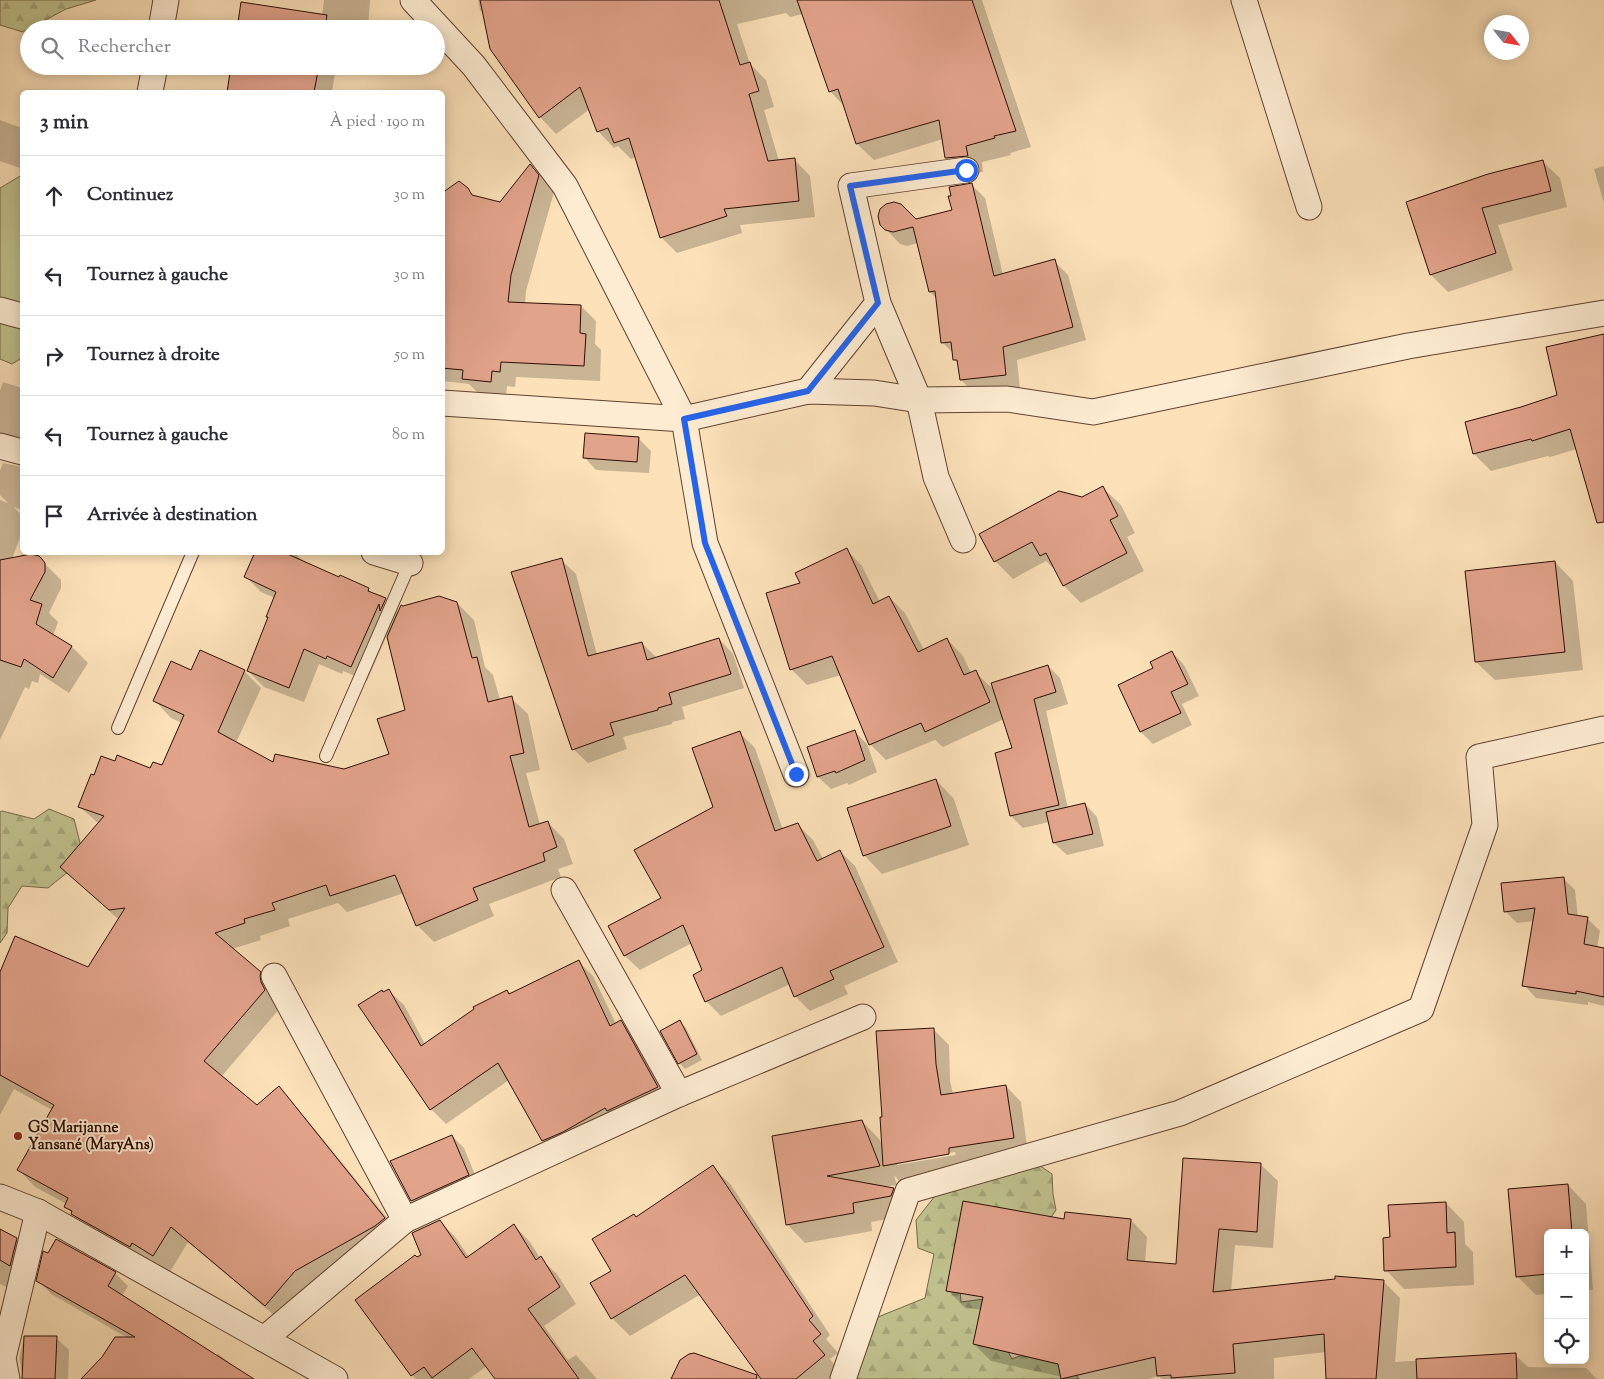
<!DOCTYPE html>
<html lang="fr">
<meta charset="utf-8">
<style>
body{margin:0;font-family:"Sorts Mill Goudy",serif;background:#f2f2f3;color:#2b2b33}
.controls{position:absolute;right:15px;bottom:15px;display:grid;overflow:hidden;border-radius:8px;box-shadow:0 2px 12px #0003}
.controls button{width:45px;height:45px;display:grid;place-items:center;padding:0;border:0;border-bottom:1px solid #e1e1e2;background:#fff;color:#2b2b33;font:25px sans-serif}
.compass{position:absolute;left:1484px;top:15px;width:45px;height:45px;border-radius:50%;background:#fff;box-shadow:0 2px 12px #0003;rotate:121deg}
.stop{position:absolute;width:15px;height:15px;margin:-11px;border:4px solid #2563eb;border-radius:50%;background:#fff}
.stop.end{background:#2563eb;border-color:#fff;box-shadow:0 1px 5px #0008}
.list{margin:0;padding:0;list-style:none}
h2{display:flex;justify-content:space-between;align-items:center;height:65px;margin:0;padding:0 20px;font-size:21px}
h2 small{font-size:16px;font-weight:400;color:#7c7c81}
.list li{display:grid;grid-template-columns:32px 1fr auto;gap:15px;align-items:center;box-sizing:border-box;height:80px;padding:0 20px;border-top:1px solid #e1e1e2}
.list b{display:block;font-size:19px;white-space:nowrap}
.list em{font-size:16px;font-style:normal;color:#7c7c81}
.icon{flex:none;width:28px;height:28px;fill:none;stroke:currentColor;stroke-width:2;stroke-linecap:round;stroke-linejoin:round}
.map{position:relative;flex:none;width:1604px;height:1379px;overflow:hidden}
.search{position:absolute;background:#fff;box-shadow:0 2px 12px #0003;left:20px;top:20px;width:425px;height:55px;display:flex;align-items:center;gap:12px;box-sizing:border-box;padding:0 18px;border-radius:28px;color:#7c7c81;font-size:19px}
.panel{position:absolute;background:#fff;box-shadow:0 2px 12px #0003;left:20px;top:90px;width:425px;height:465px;border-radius:8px}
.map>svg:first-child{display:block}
</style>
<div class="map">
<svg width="1604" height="1379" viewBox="0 0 1604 1379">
<defs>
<pattern id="forest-firs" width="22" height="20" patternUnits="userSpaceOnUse" patternTransform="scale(1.25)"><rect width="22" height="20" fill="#c0c28e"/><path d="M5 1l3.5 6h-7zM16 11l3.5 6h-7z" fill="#a5a679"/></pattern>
</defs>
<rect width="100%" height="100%" fill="#fce1b9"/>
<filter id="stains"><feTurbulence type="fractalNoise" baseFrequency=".004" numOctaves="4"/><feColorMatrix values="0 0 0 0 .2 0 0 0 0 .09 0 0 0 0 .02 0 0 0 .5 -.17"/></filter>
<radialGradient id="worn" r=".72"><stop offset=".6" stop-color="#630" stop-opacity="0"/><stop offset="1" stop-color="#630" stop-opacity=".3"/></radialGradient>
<polygon fill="#c0c28e" stroke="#766848" points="22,175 22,358 12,364 0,359 0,188"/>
<g fill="url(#forest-firs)" stroke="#766848">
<polygon points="0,0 96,0 66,9 23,32 0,25"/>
<polygon points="49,809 74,819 84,859 48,888 22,886 8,908 7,933 0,943 0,812 2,811 34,819"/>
<polygon points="1036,1163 1052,1174 1053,1194 1056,1210 1048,1222 959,1278 961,1302 1000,1297 1002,1341 1012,1359 1035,1350 1072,1367 1079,1379 853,1379 878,1317 925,1298 934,1254 918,1248 916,1220 939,1191"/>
</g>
<g fill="#0003" fill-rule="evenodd">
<polygon points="324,0 370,0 368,29 238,29 322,16"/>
<polygon points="478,0 982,0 1031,147 1010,153 1011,155 982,162 983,172 962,174 946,158 943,139 874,160 857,144 844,106 830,91 803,14 790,17 786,13 737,24 750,64 766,80 774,107 764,110 779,161 794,159 810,176 815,217 740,225 742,233 677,253 661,237 636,157 631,159 618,146 614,148 598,131 590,109 556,134 540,117 485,15 480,10"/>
<polygon points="232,66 336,66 332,92 228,92"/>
<polygon points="0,120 22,128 22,174 19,171 20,168 0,161"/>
<polygon points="1543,162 1560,178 1567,207 1498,225 1513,270 1448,292 1431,275 1408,202"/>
<polygon points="530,166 546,181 554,192 526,291 525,304 581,306 596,321 595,344 601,350 600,381 516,377 515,387 507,386 506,397 479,394 469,384 442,381 442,195 467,189 475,197 501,204"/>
<polygon points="1604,166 1604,203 1594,169"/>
<polygon points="971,184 985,198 1003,275 1054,261 1068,275 1086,340 1017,360 1020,389 975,394 961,380 959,365 955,360 954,354 942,342 937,299 930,292 918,243 907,246 900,244 881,224 916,220 953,211"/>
<polygon points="1604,335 1604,520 1577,449 1550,457 1548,456 1491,471 1474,454 1522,408 1558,396"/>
<polygon points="3,382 22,388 22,448 0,437 0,391"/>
<polygon points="639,439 651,451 649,473 596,470 584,457"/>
<polygon points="3,463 22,467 22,510 14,507 22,516 22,532 12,559 38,557 61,580 61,588 49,613 58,622 53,636 72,647 88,663 69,693 40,674 38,683 32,681 29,689 25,687 0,740 0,500 8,503 0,495 0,471"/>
<polygon points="1103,488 1121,505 1135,533 1127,537 1144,571 1081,603 1064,586 1057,572 1046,561 1013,579 995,561 1082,499"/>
<polygon points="846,549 862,566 880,602 889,597 905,613 924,650 947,639 963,656 971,673 975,672 995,691 1048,666 1060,678 1068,704 1046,711 1068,808 1085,804 1097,817 1104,846 1067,855 1054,843 1049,822 1023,828 1011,816 1013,749 1004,719 943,747 935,740 886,760 870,744 841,675 807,685 791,669 802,584"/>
<polygon points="256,552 294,552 306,564 368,589 374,595 385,599 399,613 457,603 474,620 485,667 493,675 500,700 511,698 528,714 540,770 526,773 540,825 547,822 564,839 573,864 558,869 561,877 489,904 494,916 434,942 417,925 404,893 347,912 338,903 288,919 290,926 260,936 261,940 232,949 277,990 281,1007 221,1077 257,1106 279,1088 295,1105 401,1235 282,1322 188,1242 170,1272 149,1259 147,1263 89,1230 65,1206 67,1204 35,1187 19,1170 52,1110 14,1089 0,1115 0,975 88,969 119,920 62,867 99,824 80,807 95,776 116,763 151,769 162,767 182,723 171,718 155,701 192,672 244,671 261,688 236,743 274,763 344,770 390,755 407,710 387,635 367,681 343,671 342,674 319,664 304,702 264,687 248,671 269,618 275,598 261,592 245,576"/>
<polygon points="561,560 576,574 597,655 642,643 657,658 719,639 733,654 744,688 682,707 685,719 672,722 672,724 623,737 627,749 588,763 573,749"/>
<polygon points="1555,562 1573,581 1583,670 1495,680 1476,662"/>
<polygon points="1172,652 1184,665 1199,696 1182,704 1192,725 1153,744 1141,732 1119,686 1155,669"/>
<polygon points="855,732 867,744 877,772 849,785 847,783 831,789 818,777"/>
<polygon points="740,733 755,748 783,830 798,825 813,840 823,859 840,851 855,866 898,962 844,986 848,994 810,1011 795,996 790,984 721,1016 706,1001 704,971 692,943 640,970 625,956 610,927 662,899 714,807"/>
<polygon points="936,780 954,799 969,845 882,874 864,855"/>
<polygon points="1563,878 1575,890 1578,917 1587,918 1600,931 1597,948 1604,949 1604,1006 1588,1002 1588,1005 1536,998 1524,985 1534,921 1517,923 1505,911"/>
<polygon points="579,962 593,976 616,1024 621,1022 636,1037 672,1102 558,1155 543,1140 509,1080 446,1124 431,1109 384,994 389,991 404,1005 425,1044 507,991 511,995"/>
<polygon points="680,1022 686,1028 702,1060 685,1069 679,1063"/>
<path d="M 933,1029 L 949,1045 L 950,1081 L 953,1094 L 1006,1086 L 1021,1102 L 1028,1153 L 964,1170 L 899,1181 L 894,1175 L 897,1185 L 884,1187 L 893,1189 L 912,1207 L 909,1215 L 871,1222 L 872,1231 L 805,1243 L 787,1224 L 862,1121 L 880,1140 L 882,1146 ZM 955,1152 L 956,1155 L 897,1165 L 897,1162 Z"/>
<polygon points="452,1136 464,1148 480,1187 425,1213 412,1201 391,1162"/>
<polygon points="1261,1165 1278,1181 1273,1248 1235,1245 1231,1291 1383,1281 1400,1298 1395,1362 1515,1355 1528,1367 1586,1368 1597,1379 1328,1379 1326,1352 1274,1358 1274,1379 1162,1379 1159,1376 1148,1379 1063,1379 1062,1377 991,1361 974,1344 982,1310 964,1307 948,1290 1065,1220 1131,1220 1147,1237 1145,1262 1177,1265"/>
<polygon points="713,1167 731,1185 830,1335 826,1339 838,1353 830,1359 842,1374 836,1379 743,1379 749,1373 762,1378 701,1294 630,1336 612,1318 613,1272 637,1218"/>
<polygon points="1568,1185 1586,1204 1593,1290 1585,1290 1585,1233 1548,1233 1548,1294 1536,1295 1517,1276"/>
<polygon points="1446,1203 1464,1222 1465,1244 1473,1252 1474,1285 1404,1289 1386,1270 1391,1238"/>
<polygon points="440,1221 456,1238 469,1257 514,1225 530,1242 540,1258 557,1274 576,1304 544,1326 568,1360 576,1355 597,1379 496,1379 487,1366 469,1379 416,1379 412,1375 417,1259 423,1255"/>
<polygon points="0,1230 16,1239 30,1252 19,1293 0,1284"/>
<polygon points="115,1273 128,1286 122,1296 216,1356 218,1354 251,1379 83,1379 154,1353 51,1294 38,1280"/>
<polygon points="24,1337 56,1338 69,1350 68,1379 23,1379 19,1358"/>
</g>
<g fill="#e2a38b" stroke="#2d0d02">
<polygon points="480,0 719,0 740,65 750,62 759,91 749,94 768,161 795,158 799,201 724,209 727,216 660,238 629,138 614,143 608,128 597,132 580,87 539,118 490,49"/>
<polygon points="797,0 972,0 1016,131 994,136 995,138 966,146 968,156 945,158 939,120 856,144 838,89 829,92"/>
<polygon points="241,2 327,15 325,29 237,29"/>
<polygon points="231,66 319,66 314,92 227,92"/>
<polygon points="1543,160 1551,191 1482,208 1496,253 1430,275 1406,202 1488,174"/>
<polygon points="530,164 539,175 511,275 508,302 581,305 580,333 586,334 584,366 501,362 500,372 492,371 491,382 462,379 463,370 442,368 442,193 459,181 468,188 472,195 500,202"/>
<polygon points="972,183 994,276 1055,259 1073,327 1003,347 1006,375 960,380 957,360 953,360 951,342 941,343 935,291 929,292 913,227 893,232 885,230 880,225 878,216 880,209 886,204 894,202 901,204 916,219 952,210 948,196 951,196 949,187"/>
<polygon points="1604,334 1604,522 1597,523 1570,429 1532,441 1531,439 1473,454 1465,422 1521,407 1557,395 1546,347"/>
<polygon points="585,433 639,437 637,462 583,458"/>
<polygon points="1103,486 1118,516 1110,520 1127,553 1063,586 1046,553 1040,556 1032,542 994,562 979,534 1059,491 1082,497"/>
<polygon points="847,548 873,604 889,596 918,652 947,638 964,675 976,670 990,702 925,732 921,723 869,745 832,656 790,670 766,593 800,583 795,573"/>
<polygon points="255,552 283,552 339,577 340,575 369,588 368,591 386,598 380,611 379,604 351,667 327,656 326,659 304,649 289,688 247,671 268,617 266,617 276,592 244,577"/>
<polygon points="31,554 39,556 42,559 45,563 45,572 30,600 42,604 36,624 72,646 53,678 24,659 21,667 0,660 0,560"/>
<polygon points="562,558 588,656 642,642 647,660 719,638 731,674 669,693 672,704 658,708 658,710 610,723 614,735 572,750 511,572"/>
<polygon points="1555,561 1565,652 1475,662 1465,571"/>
<polygon points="439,596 457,602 472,658 477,657 488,702 512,696 524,753 510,756 529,827 548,821 557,847 543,853 545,861 473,888 478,900 416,926 395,875 330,896 326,885 272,903 275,910 244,919 245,923 215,933 261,972 260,976 261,982 265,990 204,1061 257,1105 279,1086 385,1218 375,1226 295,1271 265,1306 171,1227 153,1256 132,1243 130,1247 71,1214 72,1211 64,1207 68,1198 17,1170 54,1105 0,1075 0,972 15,936 88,967 125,908 109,910 60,867 104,816 78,807 91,774 94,775 101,756 115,761 117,755 150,768 153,762 162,765 184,715 153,701 171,661 191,670 200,650 245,670 218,732 273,762 275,754 344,769 389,754 377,719 405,710 387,637 401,605 403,606"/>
<polygon points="1172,651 1188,684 1171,692 1181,713 1140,732 1118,685 1153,668 1150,662"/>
<polygon points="1048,665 1056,692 1034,699 1059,805 1010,816 995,753 1012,748 991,683"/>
<polygon points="855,730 865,760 836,773 835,771 817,777 807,747"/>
<polygon points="740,731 775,831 798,823 817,861 840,850 884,947 830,971 834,979 794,997 782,967 705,1002 693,975 702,970 683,925 624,956 608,926 661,898 634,850 713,807 692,748"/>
<polygon points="936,779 951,826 863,856 847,808"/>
<polygon points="1085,803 1093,834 1053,843 1046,812"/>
<polygon points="1564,877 1568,914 1588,917 1584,944 1604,948 1604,997 1576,991 1576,994 1522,986 1535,908 1504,912 1501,883"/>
<polygon points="579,960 610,1026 621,1020 658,1087 607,1111 605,1108 563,1132 542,1141 498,1063 430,1110 358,1005 382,990 383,992 389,989 421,1046 474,1009 473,1007 507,990 509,994"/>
<polygon points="680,1020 697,1054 678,1064 660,1031"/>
<polygon points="934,1028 936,1064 941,1095 1006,1085 1014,1138 949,1148 949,1154 883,1166 880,1117 882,1117 876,1031"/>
<polygon points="862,1120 880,1166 827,1176 894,1188 891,1196 853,1203 854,1213 786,1225 772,1136"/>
<polygon points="452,1135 469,1175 411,1201 390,1161"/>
<polygon points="1183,1158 1261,1163 1257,1232 1219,1229 1213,1292 1335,1279 1335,1276 1384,1280 1376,1379 1326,1379 1324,1334 1233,1344 1235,1373 1171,1378 1171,1375 1157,1376 1155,1357 1061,1379 1058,1364 973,1344 983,1297 946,1291 963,1201 1064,1219 1065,1212 1131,1219 1127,1260 1176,1264"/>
<polygon points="713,1165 813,1316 809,1320 821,1334 813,1341 825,1355 796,1379 761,1379 685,1275 611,1319 590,1283 611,1271 592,1239 634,1214 636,1217"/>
<polygon points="1568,1184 1572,1233 1548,1233 1548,1274 1516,1277 1508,1189"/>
<polygon points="1446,1202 1447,1233 1455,1232 1456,1267 1384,1271 1383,1238 1390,1237 1388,1205"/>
<polygon points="440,1220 466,1258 514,1224 536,1260 541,1256 560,1287 528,1309 579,1379 495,1379 472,1348 432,1378 424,1367 411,1376 355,1300 415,1255 417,1257 421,1255 412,1233"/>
<polygon points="0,1229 17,1238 10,1266 0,1260"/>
<polygon points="56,1239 116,1272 108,1286 254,1379 81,1379 102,1357 115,1337 135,1337 36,1281 43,1251 48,1253"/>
<polygon points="24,1336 57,1336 55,1379 22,1379"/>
<polygon points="694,1353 757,1375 756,1379 671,1379 680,1360 689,1354"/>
<polygon points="1516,1353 1517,1379 1417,1379 1416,1359"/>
</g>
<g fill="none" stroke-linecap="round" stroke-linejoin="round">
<defs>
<g id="lane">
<polyline points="118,728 193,552"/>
<polyline points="326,756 410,563"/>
</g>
<g id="street">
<polyline points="413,0 474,66 565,186 684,419 705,543 796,774"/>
<polyline points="1244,0 1309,207"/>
<polyline points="161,29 166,0"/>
<polyline points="150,92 155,66"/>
<polyline points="878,303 919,400 936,477 963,540"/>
<polyline points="0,310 22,316"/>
<polyline points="808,391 878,303 851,186 966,170"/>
<polyline points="442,403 684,419 808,391 874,393 919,400 1007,399 1093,412 1408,346 1604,313"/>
<polyline points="0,446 22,452"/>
<polyline points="374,552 410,563"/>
<polyline points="564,890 679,1094"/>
<polyline points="274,976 405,1220"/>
<polyline points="0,1197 38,1212 335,1379"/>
<polyline points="264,1339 405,1220 679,1094 863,1017"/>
<polyline points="7,1379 3,1358 38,1212"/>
<polyline points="843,1379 908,1191 1180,1113 1421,1009 1485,825 1479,757 1604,729"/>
</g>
</defs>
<use href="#lane" stroke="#614230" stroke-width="14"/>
<use href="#street" stroke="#614230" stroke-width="27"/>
<use href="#lane" stroke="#fdecd2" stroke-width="12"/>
<use href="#street" stroke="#fdecd2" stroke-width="25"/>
</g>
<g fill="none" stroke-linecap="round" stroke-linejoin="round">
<polyline stroke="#2563eb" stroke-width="6" points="796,774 705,543 684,419 808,391 878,303 850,186 966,170"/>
</g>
<circle fill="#8f2418" stroke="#fdecd2" stroke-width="2" cx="18" cy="1136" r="5"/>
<g text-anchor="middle" stroke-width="4" stroke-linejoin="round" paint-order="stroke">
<g font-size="15" font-weight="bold" fill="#2d0d02" stroke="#fdecd2" text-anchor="start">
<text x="28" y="1132">GS Marijanne<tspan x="28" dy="17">Yansané (MaryAns)</tspan></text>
</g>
</g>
<rect width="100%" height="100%" filter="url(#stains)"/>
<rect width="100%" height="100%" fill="url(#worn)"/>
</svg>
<div class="controls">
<button>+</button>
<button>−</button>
<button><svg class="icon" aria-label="locate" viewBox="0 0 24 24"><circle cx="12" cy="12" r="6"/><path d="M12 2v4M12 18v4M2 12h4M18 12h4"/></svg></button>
</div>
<svg class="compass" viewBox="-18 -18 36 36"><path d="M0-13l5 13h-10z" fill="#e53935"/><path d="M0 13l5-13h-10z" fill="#7c7c81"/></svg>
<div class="stop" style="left:966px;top:170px"></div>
<div class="stop end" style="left:796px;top:774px"></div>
<div class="search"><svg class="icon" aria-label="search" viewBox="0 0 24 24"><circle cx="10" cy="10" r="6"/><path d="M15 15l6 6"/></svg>Rechercher</div>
<section class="panel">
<h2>3 min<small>À pied · 190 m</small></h2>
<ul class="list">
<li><svg class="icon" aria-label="ahead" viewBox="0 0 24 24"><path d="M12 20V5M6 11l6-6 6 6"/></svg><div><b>Continuez</b></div><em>30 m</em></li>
<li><svg class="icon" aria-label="left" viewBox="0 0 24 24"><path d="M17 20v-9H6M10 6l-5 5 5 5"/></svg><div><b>Tournez à gauche</b></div><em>30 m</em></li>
<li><svg class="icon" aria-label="right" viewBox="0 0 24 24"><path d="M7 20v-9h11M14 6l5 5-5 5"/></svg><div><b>Tournez à droite</b></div><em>50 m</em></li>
<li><svg class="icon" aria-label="left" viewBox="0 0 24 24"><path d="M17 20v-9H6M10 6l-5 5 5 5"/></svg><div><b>Tournez à gauche</b></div><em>80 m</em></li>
<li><svg class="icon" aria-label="arrive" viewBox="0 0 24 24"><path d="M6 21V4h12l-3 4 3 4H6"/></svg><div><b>Arrivée à destination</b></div></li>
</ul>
</section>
</div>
